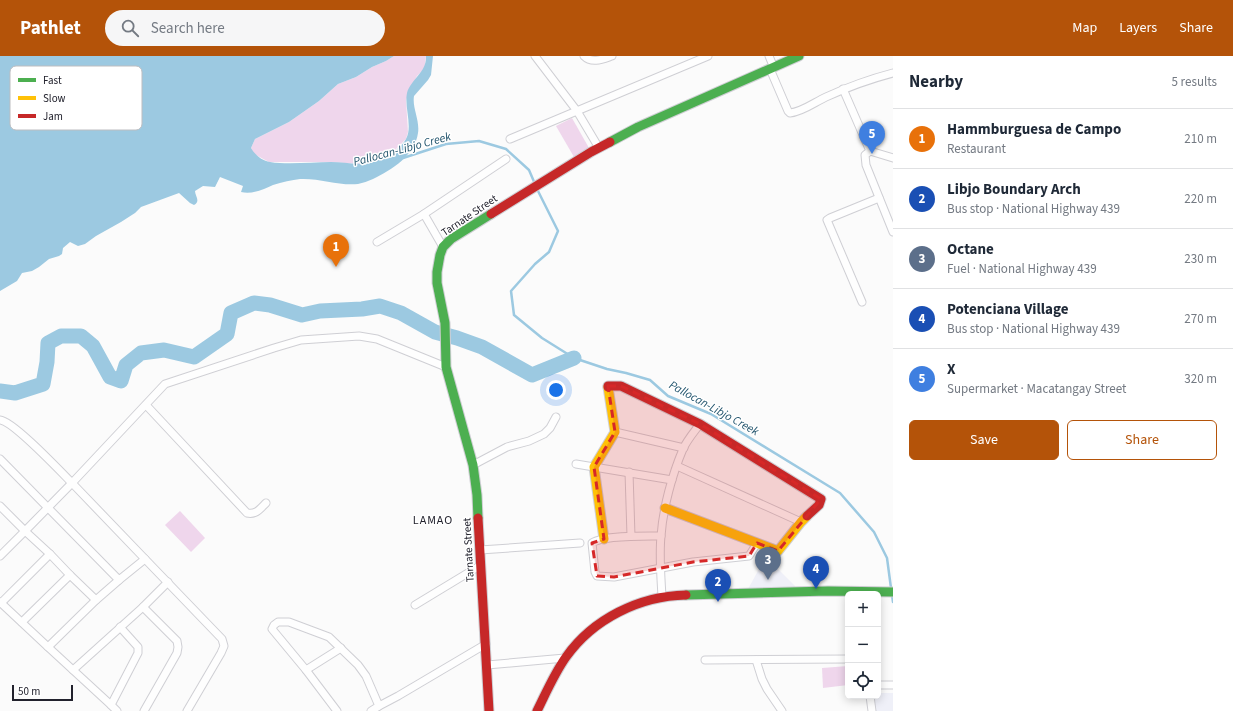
<!DOCTYPE html>
<meta charset="utf-8">
<style>
body{margin:0;font-family:"Source Sans 3",sans-serif;background:#f6f6f7;color:#1f2937}
.controls{position:absolute;right:12px;bottom:12px;display:grid;overflow:hidden;border-radius:6px;box-shadow:0 2px 10px #0003}
.controls button{width:36px;height:36px;display:grid;place-items:center;padding:0;border:0;border-bottom:1px solid #e0e1e3;background:#fff;color:#1f2937;font:20px sans-serif}
.scale{position:absolute;left:12px;bottom:10px;width:61px;box-sizing:border-box;padding-left:4px;border:2px solid #22222d;border-top:0;font-size:11px;line-height:14px;white-space:nowrap;color:#22222d;-webkit-text-stroke:3px #fff;paint-order:stroke}
.you{position:absolute;left:556px;top:334px;width:14px;height:14px;margin:-10px;border:3px solid #fff;border-radius:50%;background:#1a73e8;box-shadow:0 0 0 6px #1a73e833}
.badge{display:grid;place-items:center;width:26px;height:26px;border-radius:50%;background:#b45309;color:#fff;font-size:13px;font-weight:700}
.pin{position:absolute;translate:-50% -33px;filter:drop-shadow(0 1px 2px #0008)}
.pin::after{content:'';position:absolute;top:21px;width:14px;height:12px;background:inherit;clip-path:polygon(0 0,100% 0,50% 100%)}
.list{margin:0;padding:0;list-style:none}
h2{display:flex;justify-content:space-between;align-items:center;height:52px;margin:0;padding:0 16px;font-size:17px}
h2 small{font-size:13px;font-weight:400;color:#747a83}
.list li{display:grid;grid-template-columns:26px 1fr auto;gap:12px;align-items:center;box-sizing:border-box;height:60px;padding:0 16px;border-top:1px solid #e0e1e3}
.list b{display:block;font-size:15px;white-space:nowrap}
.list p{margin:0;font-size:13px;white-space:nowrap;color:#747a83}
.list em{font-size:13px;font-style:normal;color:#747a83}
.actions{display:flex;gap:8px;padding:12px 16px}
.actions a{flex:1;padding:9px 0;border:1px solid #b45309;border-radius:6px;text-align:center;font-size:14px;color:#b45309}
.actions .main{background:#b45309;color:#fff}
.icon{flex:none;width:22px;height:22px;fill:none;stroke:currentColor;stroke-width:2;stroke-linecap:round;stroke-linejoin:round}
.map{position:relative;flex:none;width:893px;height:655px;overflow:hidden}
header{display:flex;align-items:center;gap:24px;box-sizing:border-box;height:56px;padding:0 20px;background:#b45309;color:#fff}
header strong{font-size:19px}
nav{display:flex;gap:22px;margin-inline-start:auto;font-size:14px}
.search{width:280px;height:36px;background:#f6f6f7;display:flex;align-items:center;gap:10px;box-sizing:border-box;padding:0 14px;border-radius:22px;color:#747a83;font-size:15px}
main{display:flex}
aside{flex:1;background:#fff}
.map>svg:first-child{display:block}
</style>
<header>
<strong>Pathlet</strong>
<div class="search"><svg class="icon" aria-label="search" viewBox="0 0 24 24"><circle cx="10" cy="10" r="6"/><path d="M15 15l6 6"/></svg>Search here</div>
<nav><a>Map</a><a>Layers</a><a>Share</a></nav>
</header>
<main>
<div class="map">
<svg width="893" height="655" viewBox="0 0 893 655">
<rect width="100%" height="100%" fill="#fbfbfb"/>
<g fill="#eff0f8">
<polygon points="769,504 795,530 795,532 748,533 759,513"/>
<polygon points="878,637 893,637 893,655 875,655 875,640 878,640"/>
</g>
<g fill="#efd6ec">
<polygon points="394,0 426,0 425,10 422,15 417,20 406,44 408,76 406,83 393,96 387,100 378,105 360,108 330,106 269,106 254,98 251,92 255,83 289,66 319,45 338,28 356,21 372,11 386,5"/>
<polygon points="572,62 589,92 574,101 556,70"/>
<polygon points="180,455 205,482 191,496 165,469"/>
<polygon points="848,610 848,629 823,632 822,612"/>
</g>
<path fill="#9cc9e1" d="M 0,0 L 394,0 L 386,5 L 372,11 L 356,21 L 338,28 L 319,45 L 289,66 L 255,83 L 251,92 C 255,99 262,105 270,106 C 289,109 312,106 331,106 C 343,106 356,109 368,107 C 381,105 399,95 406,83 C 413,70 404,51 407,37 C 411,23 427,16 426,0 L 433,0 L 431,19 L 428,24 L 414,40 C 412,52 420,64 418,77 C 415,99 392,114 373,123 C 368,125 363,127 358,128 C 339,130 320,122 300,123 C 292,124 282,126 273,129 C 264,133 252,139 241,136 L 243,130 L 220,121 L 215,131 L 203,130 L 195,135 C 195,140 201,145 194,149 L 190,147 L 179,137 L 141,151 L 135,157 L 121,166 L 96,180 L 85,188 L 78,190 L 70,186 L 63,192 L 62,198 L 59,200 L 49,203 L 39,211 L 32,215 L 22,217 L 17,225 L 0,235 Z"/>
<g fill="none" stroke-linecap="round" stroke-linejoin="round">
<g stroke="#9cc9e1" stroke-width="2.5">
<polyline points="403,102 446,88 479,85 506,93 529,114 535,128"/>
<polyline points="537,133 558,175 549,196 535,208 511,235 514,259 542,282 574,302 607,313 626,317 650,324 668,340 711,358 840,437 874,476 887,502 891,532"/>
<polyline points="892,539 893,546"/>
</g>
<polyline stroke="#9cc9e1" stroke-width="15" points="0,335 15,337 43,328 47,306 48,287 61,280 81,280 93,290 110,321 121,325 126,309 141,297 164,294 194,301 227,278 231,257 254,247 270,249 302,259 320,255 362,253 380,250 401,257 435,276 457,282 482,291 532,319 574,302"/>
<defs>
<g id="street">
<polyline points="535,0 577,55 599,92"/>
<path d="M 584,0 C 592,8 603,3 612,0"/>
<polyline points="769,0 774,12"/>
<path d="M 770,13 L 788,55 L 790,57 C 802,56 815,46 826,41 C 848,31 870,23 893,17"/>
<polyline points="843,33 870,95 865,99 866,109 893,176"/>
<polyline points="510,83 708,0"/>
<polyline points="870,95 893,102"/>
<polyline points="377,186 424,158"/>
<polyline points="443,191 424,158 506,103"/>
<polyline points="862,246 827,164 830,162 879,142"/>
<path d="M 146,349 L 247,457 C 256,459 260,453 266,447"/>
<path d="M 0,364 C 13,365 60,415 72,427 L 165,328 L 274,292 L 301,284 L 359,280 L 377,283 L 446,311"/>
<polyline points="615,376 684,392"/>
<polyline points="0,403 119,524 145,503 72,427 25,475 50,498 70,519"/>
<polyline points="576,408 672,424"/>
<polyline points="473,409 507,391 529,385 544,378 550,372 556,361"/>
<polyline points="677,410 801,466"/>
<polyline points="629,416 631,480"/>
<polyline points="0,450 25,475 0,500"/>
<path d="M 661,480 C 645,480 604,479 592,487 L 595,516 L 597,520 L 614,521 L 693,506 L 749,500 L 757,487"/>
<polyline points="480,494 580,487"/>
<polyline points="145,503 222,583 224,590 221,597 187,655"/>
<path d="M 662,541 C 661,521 659,500 661,480 C 663,452 672,419 683,393 C 687,384 694,376 700,368"/>
<polyline points="0,546 48,591 96,544"/>
<polyline points="1,547 50,498"/>
<polyline points="415,549 481,509"/>
<polyline points="143,551 177,585 178,591 177,597 144,655"/>
<polyline points="22,566 70,519 96,544 119,524"/>
<polyline points="48,591 111,649"/>
<polyline points="705,604 848,603"/>
<polyline points="756,604 762,623 767,633 782,655"/>
<polyline points="487,609 565,602"/>
<polyline points="73,614 143,551 168,526"/>
<polyline points="306,614 341,592"/>
<polyline points="878,629 893,629"/>
<polyline points="870,640 872,655"/>
<polyline points="379,650 398,640 486,588"/>
<polyline points="117,655 111,649 138,597 138,591 120,571"/>
<polyline points="337,655 306,614 272,573 274,569 278,566 289,566 329,581 358,609 366,620 379,650 371,655"/>
</g>
<g id="fast">
<polyline points="610,86 638,71 799,0"/>
<polyline points="478,462 477,439 473,409 446,311 445,267 437,227 437,216 440,199 443,191 451,183 491,158"/>
<polyline points="686,539 828,535 893,536"/>
</g>
<g id="slow">
<polyline points="665,452 778,495 801,466 807,460"/>
<polyline points="604,483 594,411 615,376 608,331"/>
</g>
<g id="jam">
<polyline points="491,158 591,96 610,86"/>
<polyline points="608,331 608,330 621,330 700,368 821,443 819,449 807,460"/>
<polyline points="478,462 489,655"/>
<path d="M 537,655 C 546,637 554,618 566,601 C 593,563 639,540 686,539"/>
</g>
</defs>
<use href="#street" stroke="#cfcfd4" stroke-width="9"/>
<use href="#fast" stroke="#cfcfd4" stroke-width="11"/>
<use href="#slow" stroke="#cfcfd4" stroke-width="11"/>
<use href="#jam" stroke="#cfcfd4" stroke-width="11"/>
<use href="#street" stroke="#fefefe" stroke-width="7"/>
<use href="#fast" stroke="#4caf50" stroke-width="9"/>
<use href="#slow" stroke="#ffc107" stroke-width="9"/>
<use href="#jam" stroke="#c62828" stroke-width="9"/>
</g>
<path fill="#d62828" fill-opacity="0.2" stroke="#d62828" stroke-width="3" stroke-dasharray="8 5" stroke-linejoin="round" d="M 608,330 L 621,330 L 700,368 L 821,443 L 778,495 L 757,487 L 749,500 L 693,506 L 614,521 L 597,520 L 592,487 L 604,483 L 594,411 L 615,376 Z"/>
<g text-anchor="middle" stroke-width="3" stroke-linejoin="round" paint-order="stroke">
<g font-size="11" fill="#22222d" stroke="#fff">
<text transform="translate(469 159) rotate(-34)" y="4">Tarnate Street</text>
<text transform="translate(468 494) rotate(-93)" y="4">Tarnate Street</text>
</g>
<g font-size="12" font-style="italic" fill="#22546d" stroke="#fff">
<text transform="translate(402 93) rotate(-15)" y="4">Pallocan-Libjo Creek</text>
<text transform="translate(714 352) rotate(29)" y="4">Pallocan-Libjo Creek</text>
</g>
<g font-size="12" letter-spacing="1" fill="#22222d" stroke="#fff">
<text x="433" y="468">LAMAO</text>
</g>
</g>
<rect x="10" y="10" width="132" height="64" rx="6" fill="#fff" stroke="#bdbdc0" stroke-width="1"/>
<rect x="18" y="22" width="18" height="4" fill="#4caf50"/>
<rect x="18" y="40" width="18" height="4" fill="#ffc107"/>
<rect x="18" y="58" width="18" height="4" fill="#c62828"/>
<g font-size="11" fill="#22222d">
<text x="43" y="28">Fast</text>
<text x="43" y="46">Slow</text>
<text x="43" y="64">Jam</text>
</g>
</svg>
<div class="controls">
<button>+</button>
<button>−</button>
<button><svg class="icon" aria-label="locate" viewBox="0 0 24 24"><circle cx="12" cy="12" r="6"/><path d="M12 2v4M12 18v4M2 12h4M18 12h4"/></svg></button>
</div>
<div class="scale">50 m</div>
<div class="you"></div>
<div class="pin badge" style="left:336px;top:211px;background:#e8710a">1</div>
<div class="pin badge" style="left:718px;top:546px;background:#1a4fb4">2</div>
<div class="pin badge" style="left:768px;top:524px;background:#5c6f8a">3</div>
<div class="pin badge" style="left:816px;top:533px;background:#1a4fb4">4</div>
<div class="pin badge" style="left:872px;top:98px;background:#3f7fe0">5</div>
</div>
<aside>
<h2>Nearby<small>5 results</small></h2>
<ul class="list">
<li><span class="badge" style="background:#e8710a">1</span><div><b>Hammburguesa de Campo</b><p>Restaurant</p></div><em>210 m</em></li>
<li><span class="badge" style="background:#1a4fb4">2</span><div><b>Libjo Boundary Arch</b><p>Bus stop · National Highway 439</p></div><em>220 m</em></li>
<li><span class="badge" style="background:#5c6f8a">3</span><div><b>Octane</b><p>Fuel · National Highway 439</p></div><em>230 m</em></li>
<li><span class="badge" style="background:#1a4fb4">4</span><div><b>Potenciana Village</b><p>Bus stop · National Highway 439</p></div><em>270 m</em></li>
<li><span class="badge" style="background:#3f7fe0">5</span><div><b>X</b><p>Supermarket · Macatangay Street</p></div><em>320 m</em></li>
</ul>
<div class="actions"><a class="main">Save</a><a>Share</a></div>
</aside>
</main>
